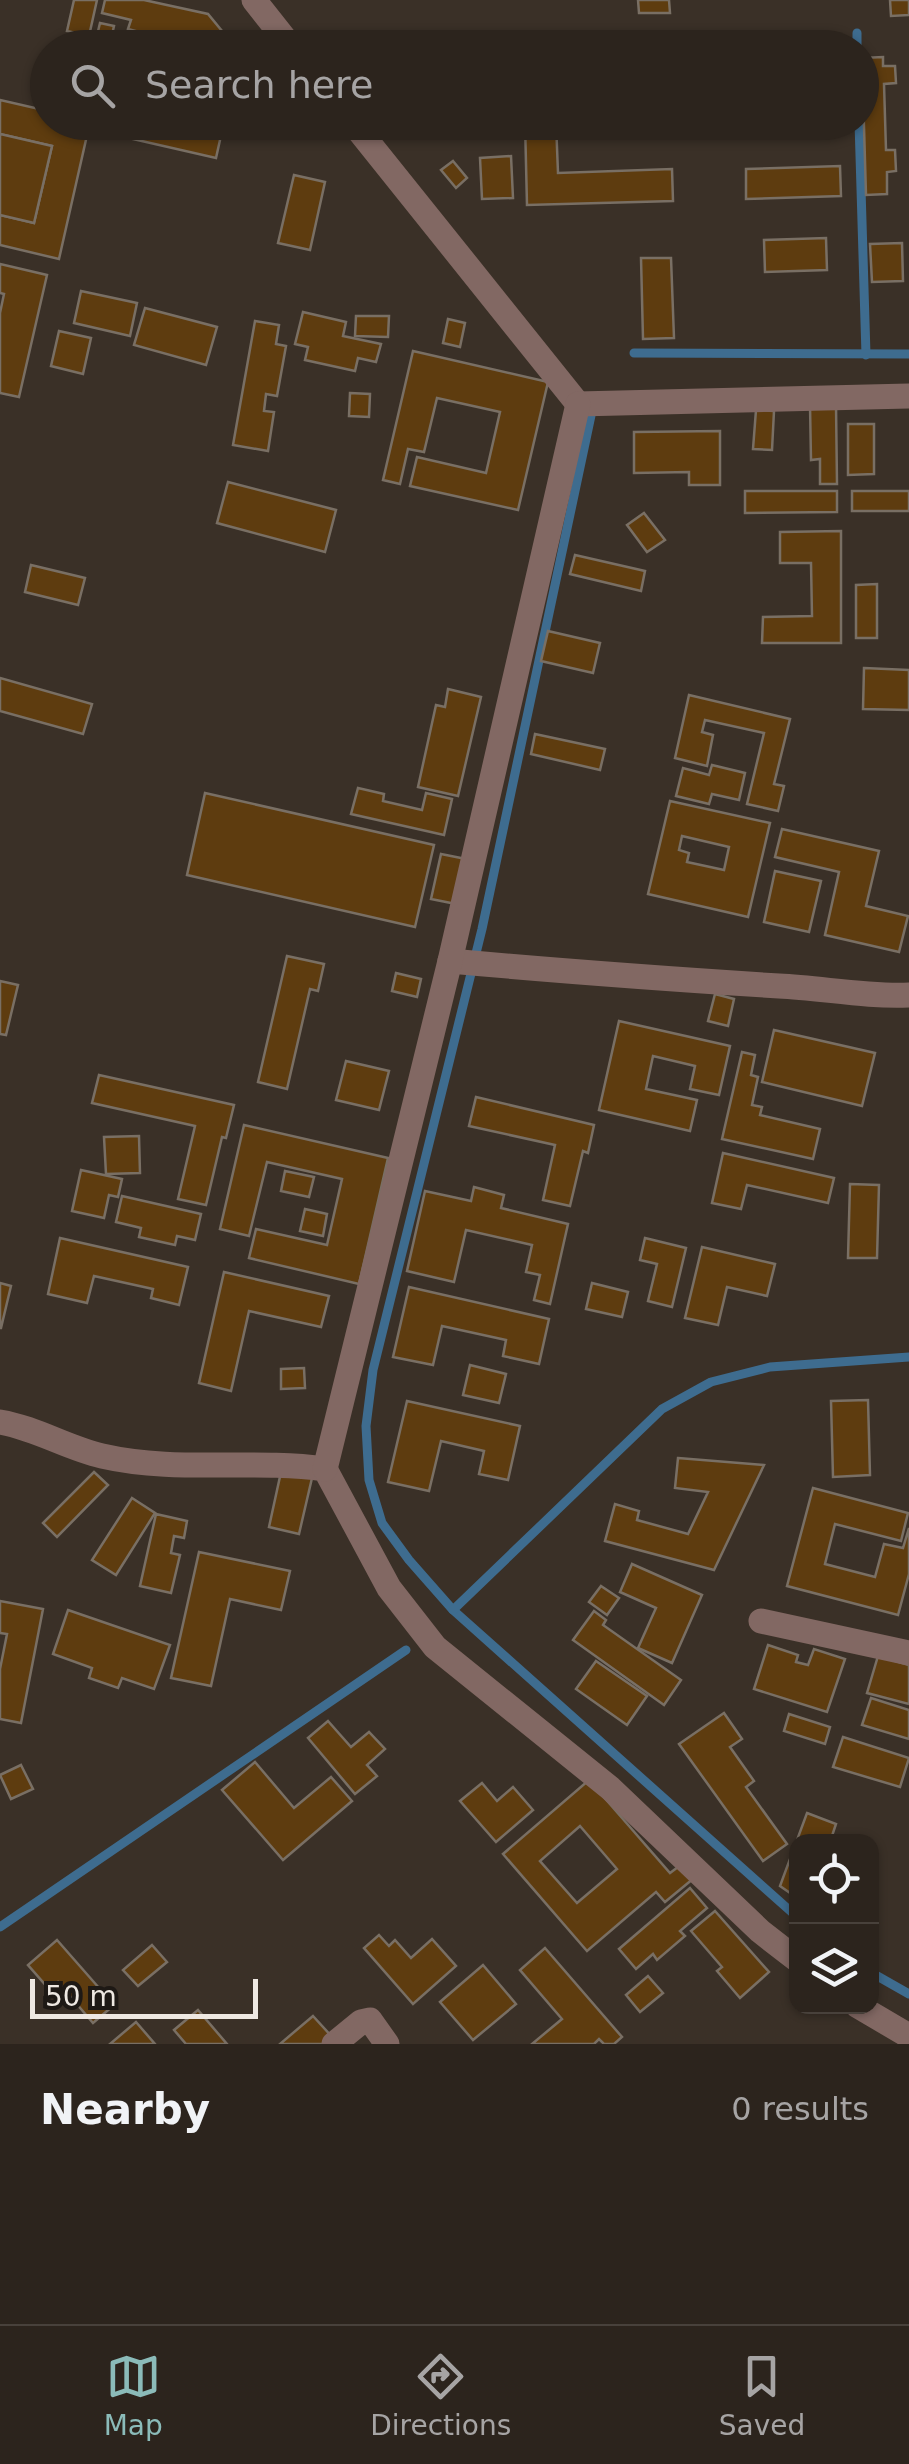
<!DOCTYPE html>
<style>
body{margin:0;font-family:"DejaVu Sans",sans-serif;background:#38302a;color:#f1f3f6}
.controls{position:absolute;right:30px;bottom:30px;display:grid;overflow:hidden;border-radius:20px;box-shadow:0 2px 8px #0004}
.controls button{width:90px;height:90px;display:grid;place-items:center;padding:0;border:0;border-bottom:2px solid #48413b;background:#2c241d;color:#f1f3f6;font:50px sans-serif}
.scale{position:absolute;left:30px;bottom:25px;width:228px;box-sizing:border-box;padding-left:10px;border:5px solid #eee8e2;border-top:0;font-size:28px;line-height:35px;white-space:nowrap;color:#eee8e2;-webkit-text-stroke:8px #1e1915;paint-order:stroke}
.list{margin:0;padding:0;list-style:none}
h2{display:flex;justify-content:space-between;align-items:center;height:130px;margin:0;padding:0 40px;font-size:42px}
h2 small{font-size:32px;font-weight:400;color:#a6a4a4}
.icon{flex:none;width:55px;height:55px;fill:none;stroke:currentColor;stroke-width:2;stroke-linecap:round;stroke-linejoin:round}
.map{position:relative;flex:none;width:909px;height:2044px;overflow:hidden}
.search{position:absolute;background:#2c241d;box-shadow:0 2px 8px #0004;left:30px;right:30px;top:30px;height:110px;display:flex;align-items:center;gap:25px;box-sizing:border-box;padding:0 35px;border-radius:55px;color:#a6a4a4;font-size:38px}
.sheet{height:280px;background:#2c241d}
nav{display:flex;justify-content:space-around;align-items:center;box-sizing:border-box;height:140px;border-top:2px solid #48413b;background:#2c241d;font-size:28px;color:#a6a4a4}
nav a{display:grid;justify-items:center;gap:5px}
nav .on{color:#8bbbb9}
.map>svg:first-child{display:block}
</style>
<div class="map">
<svg width="909" height="2044" viewBox="0 0 909 2044">
<rect width="100%" height="100%" fill="#3a3027"/>
<g fill="none" stroke-linecap="round" stroke-linejoin="round">
<g stroke="#3e6c8f" stroke-width="9">
<polyline points="857,33 857,48"/>
<polyline points="859,122 866,355"/>
<polyline points="634,353 909,354"/>
<polyline points="593,406 482,929 373,1370 366,1426 369,1480 382,1523 409,1560 453,1610 796,1916"/>
<polyline points="453,1610 662,1409 711,1382 770,1367 909,1357"/>
<polyline points="0,1927 406,1650"/>
<polyline points="872,1973 909,1994"/>
</g>
</g>
<g fill="#5e3c0f" stroke="#796f64" stroke-width="2.5" fill-rule="evenodd">
<polygon points="74,0 97,0 89,36 67,31"/>
<polygon points="105,0 144,0 208,14 236,48 199,48 128,29 131,20 102,13"/>
<polygon points="638,0 669,0 670,13 639,13"/>
<polygon points="890,0 909,0 909,15 891,16"/>
<polygon points="100,23 114,26 109,48 94,48"/>
<polygon points="883,57 883,66 895,66 896,83 884,84 886,150 895,150 896,171 887,172 887,194 866,195 862,58"/>
<polygon points="0,100 48,111 48,122 90,122 59,259 0,245 0,215 34,223 52,146 0,134"/>
<polygon points="76,122 224,122 216,158 76,126"/>
<polygon points="525,122 556,122 558,173 672,169 673,201 527,205"/>
<polygon points="0,134 52,146 34,223 0,215"/>
<polygon points="511,156 513,198 482,199 480,158"/>
<polygon points="453,161 467,178 456,188 441,170"/>
<polygon points="840,166 841,196 746,199 746,169"/>
<polygon points="294,175 325,182 310,250 278,243"/>
<polygon points="826,238 827,270 765,272 764,240"/>
<polygon points="902,243 903,281 872,282 870,244"/>
<polygon points="641,258 671,258 674,338 643,339"/>
<polygon points="0,264 47,275 19,397 0,393 0,313 4,294 0,293"/>
<polygon points="81,291 137,303 130,336 74,323"/>
<polygon points="145,308 217,327 206,365 134,345"/>
<polygon points="303,312 346,322 343,336 381,344 376,362 358,358 355,371 305,360 308,347 295,344"/>
<polygon points="356,316 389,316 388,337 355,336"/>
<polygon points="448,319 465,323 460,347 443,343"/>
<polygon points="255,321 279,325 276,344 286,346 277,396 266,394 264,411 274,412 268,451 233,445"/>
<polygon points="59,331 91,338 83,374 51,366"/>
<polygon points="413,351 548,382 518,510 410,486 417,457 486,473 500,412 437,398 424,452 408,449 400,484 383,480"/>
<polygon points="350,393 370,394 369,417 349,416"/>
<polygon points="810,405 836,405 837,484 820,484 820,459 811,460"/>
<polygon points="756,410 774,411 772,450 753,449"/>
<polygon points="848,424 874,424 874,474 848,475"/>
<polygon points="720,431 720,485 689,485 689,472 634,473 634,432"/>
<polygon points="228,482 336,510 325,552 217,523"/>
<polygon points="745,491 837,491 837,512 745,513"/>
<rect x="852" y="491" width="57" height="20"/>
<polygon points="644,513 665,540 647,552 627,525"/>
<polygon points="841,531 841,643 762,643 763,617 812,616 811,563 780,563 780,532"/>
<polygon points="575,555 645,571 641,591 570,574"/>
<polygon points="31,565 85,578 78,605 25,592"/>
<polygon points="877,584 877,638 856,638 856,585"/>
<polygon points="548,631 600,643 593,673 541,661"/>
<polygon points="864,668 909,670 909,710 863,709"/>
<polygon points="0,678 92,704 83,734 0,711"/>
<polygon points="448,689 481,697 458,796 418,787 436,705 445,707"/>
<polygon points="689,695 790,719 774,784 784,786 778,811 747,804 764,733 705,720 702,732 713,735 707,766 675,758"/>
<polygon points="535,734 605,749 600,770 531,754"/>
<polygon points="712,765 745,773 739,800 712,794 709,804 676,796 683,768 709,775"/>
<polygon points="358,788 384,794 383,801 422,810 426,793 452,799 444,835 351,814"/>
<polygon points="205,793 434,845 415,927 187,875"/>
<path d="M 670,801 L 770,823 L 748,917 L 648,894 ZM 682,836 L 729,847 L 724,870 L 687,862 L 689,853 L 679,850 Z"/>
<polygon points="782,829 879,851 866,906 908,916 899,952 825,935 839,872 775,857"/>
<polygon points="441,854 466,859 456,904 431,899"/>
<polygon points="775,871 821,881 809,932 764,922"/>
<polygon points="287,956 324,964 318,991 310,989 287,1089 258,1082"/>
<polygon points="396,973 421,979 417,997 392,991"/>
<polygon points="0,981 18,985 6,1035 0,1034"/>
<polygon points="715,994 734,999 728,1026 708,1021"/>
<polygon points="619,1021 730,1046 719,1095 690,1089 695,1066 653,1056 646,1089 697,1100 690,1131 599,1110"/>
<polygon points="774,1030 875,1053 862,1106 762,1082"/>
<polygon points="742,1052 755,1055 751,1075 758,1077 752,1105 762,1107 760,1115 820,1129 813,1159 722,1139"/>
<polygon points="346,1061 389,1071 379,1110 336,1100"/>
<polygon points="99,1075 234,1105 226,1138 222,1137 206,1205 178,1199 195,1126 92,1103"/>
<polygon points="476,1097 594,1125 588,1153 583,1151 570,1206 543,1200 555,1145 469,1126"/>
<polygon points="244,1125 388,1158 359,1284 249,1258 256,1229 327,1245 342,1179 267,1162 249,1236 220,1229"/>
<polygon points="139,1136 140,1173 106,1174 104,1137"/>
<polygon points="723,1153 834,1178 828,1203 747,1185 741,1209 712,1203"/>
<polygon points="81,1170 122,1179 118,1197 109,1195 104,1218 72,1211"/>
<polygon points="285,1171 314,1177 309,1197 281,1191"/>
<polygon points="850,1184 879,1185 877,1258 848,1258"/>
<polygon points="474,1187 504,1195 501,1208 568,1224 550,1304 534,1300 540,1275 526,1272 532,1245 466,1230 454,1282 407,1271 425,1191 471,1201"/>
<polygon points="122,1196 201,1214 195,1240 177,1236 175,1245 139,1237 141,1228 116,1222"/>
<polygon points="305,1209 327,1214 323,1236 300,1231"/>
<polygon points="60,1238 188,1267 179,1305 151,1298 153,1289 94,1276 87,1303 48,1294"/>
<polygon points="645,1238 686,1248 672,1307 648,1301 657,1264 640,1260"/>
<polygon points="702,1247 775,1264 767,1296 727,1287 718,1325 685,1318"/>
<polygon points="224,1272 329,1296 321,1327 249,1311 231,1391 199,1383"/>
<polygon points="0,1283 11,1286 1,1328 0,1328"/>
<polygon points="592,1283 628,1292 622,1317 586,1309"/>
<polygon points="409,1287 549,1319 539,1364 503,1356 506,1340 442,1326 433,1365 393,1357"/>
<polygon points="470,1365 506,1374 499,1403 463,1395"/>
<polygon points="304,1368 305,1388 281,1389 281,1369"/>
<polygon points="868,1400 870,1475 833,1477 831,1401"/>
<polygon points="407,1401 520,1426 508,1480 479,1474 484,1451 441,1441 429,1491 388,1482"/>
<polygon points="678,1458 764,1465 714,1570 605,1541 615,1504 639,1511 637,1520 688,1534 708,1492 675,1488"/>
<polygon points="94,1472 108,1485 57,1537 43,1523"/>
<polygon points="281,1472 312,1478 299,1534 269,1527"/>
<polygon points="813,1488 908,1513 901,1541 835,1524 825,1564 875,1577 884,1544 903,1548 909,1528 909,1574 898,1615 787,1586"/>
<polygon points="132,1498 155,1513 116,1575 92,1560"/>
<polygon points="156,1514 187,1521 184,1538 174,1536 171,1553 180,1555 171,1593 140,1586"/>
<polygon points="199,1552 290,1571 281,1610 230,1599 211,1686 171,1678"/>
<polygon points="632,1564 702,1595 672,1663 638,1648 656,1608 620,1592"/>
<polygon points="601,1586 619,1598 607,1615 589,1602"/>
<polygon points="0,1601 43,1609 21,1723 0,1719 0,1669 7,1634 0,1633"/>
<polygon points="68,1610 170,1645 154,1689 122,1678 118,1688 89,1678 92,1668 53,1654"/>
<polygon points="594,1611 606,1620 603,1625 681,1680 664,1705 573,1640"/>
<polygon points="768,1645 798,1655 796,1662 808,1665 814,1649 845,1659 827,1712 754,1689"/>
<polygon points="878,1656 909,1665 909,1704 867,1693"/>
<polygon points="596,1661 647,1696 627,1725 576,1689"/>
<polygon points="871,1698 909,1710 909,1739 862,1725"/>
<polygon points="724,1713 742,1739 730,1747 754,1781 746,1787 787,1844 763,1861 679,1744"/>
<polygon points="789,1714 830,1727 825,1744 784,1731"/>
<polygon points="328,1721 351,1747 369,1732 385,1749 367,1765 377,1776 355,1794 308,1738"/>
<polygon points="843,1737 909,1758 900,1787 833,1767"/>
<polygon points="255,1762 294,1808 331,1777 352,1801 283,1860 222,1790"/>
<polygon points="21,1765 33,1789 11,1799 0,1775"/>
<path d="M 589,1780 L 670,1873 L 682,1864 L 694,1878 L 665,1902 L 656,1892 L 587,1951 L 503,1854 ZM 580,1826 L 617,1869 L 577,1903 L 540,1861 Z"/>
<polygon points="482,1783 497,1801 513,1787 533,1810 496,1842 460,1801"/>
<polygon points="807,1813 836,1824 830,1842 796,1842 796,1897 780,1886"/>
<polygon points="690,1888 707,1908 680,1931 685,1936 657,1960 653,1954 636,1969 619,1949"/>
<polygon points="715,1911 769,1972 740,1998 717,1971 722,1967 691,1931"/>
<polygon points="379,1935 389,1946 395,1940 411,1958 432,1939 456,1966 413,2004 364,1948"/>
<polygon points="57,1940 114,2005 93,2023 58,1982 49,1989 28,1965"/>
<polygon points="152,1945 167,1962 138,1986 123,1970"/>
<polygon points="545,1948 622,2037 614,2044 604,2044 599,2039 594,2044 532,2044 562,2019 520,1970"/>
<polygon points="483,1965 516,2004 473,2040 440,2002"/>
<polygon points="648,1976 663,1993 640,2012 626,1995"/>
<polygon points="198,2010 227,2044 186,2044 174,2030"/>
<polygon points="313,2016 334,2039 328,2044 280,2044"/>
<polygon points="136,2022 155,2044 110,2044"/>
</g>
<g fill="none" stroke-linecap="round" stroke-linejoin="round">
<g stroke="#826863" stroke-width="25">
<polyline points="254,0 292,48"/>
<polyline points="352,122 578,404"/>
<polyline points="578,404 909,396"/>
<path d="M 450,961 C 560,971 669,979 779,986 C 822,988 866,997 909,995"/>
<path d="M 0,1422 C 36,1428 67,1448 102,1456 C 176,1473 251,1459 325,1469 L 389,1588 L 435,1647 L 610,1788 L 760,1931 L 796,1959"/>
<polyline points="325,1469 450,961 578,404"/>
<polyline points="761,1621 909,1653"/>
<polyline points="858,2006 909,2036"/>
<polyline points="334,2044 361,2022 370,2020 387,2044"/>
</g>
</g>
</svg>
<div class="controls">
<button><svg class="icon" aria-label="locate" viewBox="0 0 24 24"><circle cx="12" cy="12" r="6"/><path d="M12 2v4M12 18v4M2 12h4M18 12h4"/></svg></button>
<button><svg class="icon" aria-label="layers" viewBox="0 0 24 24"><path d="M12 4l9 5-9 5-9-5zM3 14l9 5 9-5"/></svg></button>
</div>
<div class="scale">50 m</div>
<div class="search"><svg class="icon" aria-label="search" viewBox="0 0 24 24"><circle cx="10" cy="10" r="6"/><path d="M15 15l6 6"/></svg>Search here</div>
</div>
<section class="sheet">
<h2>Nearby<small>0 results</small></h2>
<ul class="list">
</ul>
</section>
<nav>
<a class="on"><svg class="icon" aria-label="map" viewBox="0 0 24 24"><path d="M3 6l6-2 6 2 6-2v14l-6 2-6-2-6 2zM9 4v14M15 6v14"/></svg>Map</a>
<a><svg class="icon" aria-label="directions" viewBox="0 0 24 24"><path d="M12 3l9 9-9 9-9-9zM9 14v-3h6M13 9l2 2-2 2"/></svg>Directions</a>
<a><svg class="icon" aria-label="saved" viewBox="0 0 24 24"><path d="M7 4h10v16l-5-4-5 4z"/></svg>Saved</a>
</nav>
